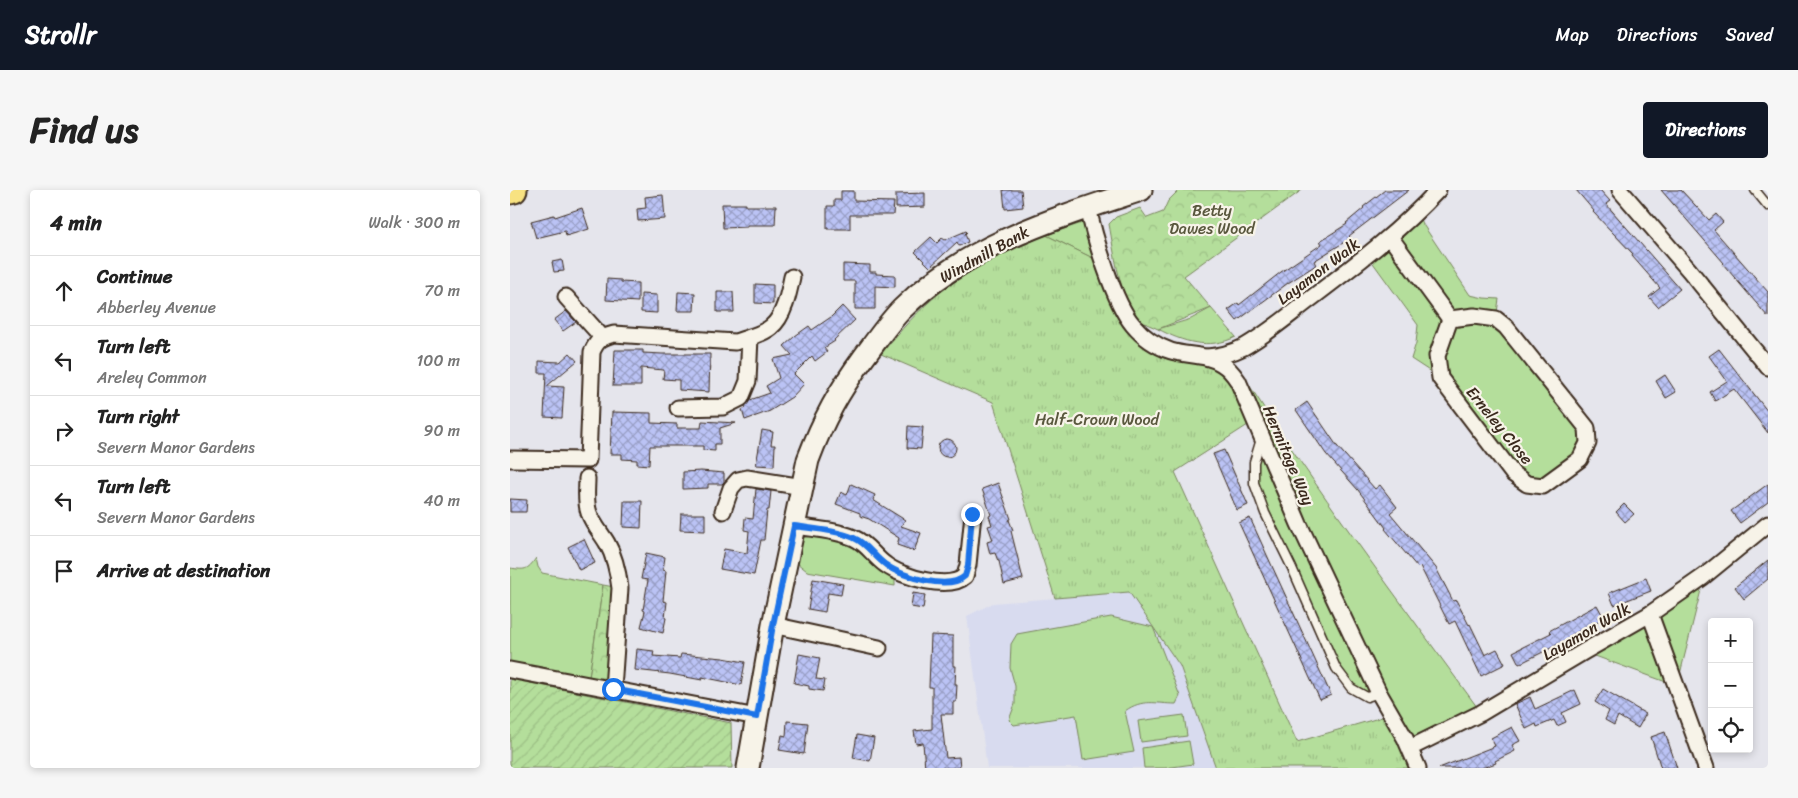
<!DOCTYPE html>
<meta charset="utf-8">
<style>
body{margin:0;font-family:Sriracha,sans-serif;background:#f6f6f6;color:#222}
.controls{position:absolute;right:15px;bottom:15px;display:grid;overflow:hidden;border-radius:5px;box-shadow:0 2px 8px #0003}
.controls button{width:45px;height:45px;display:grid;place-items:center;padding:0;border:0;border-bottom:1px solid #e0e0e0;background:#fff;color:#222;font:25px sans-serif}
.stop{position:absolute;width:15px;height:15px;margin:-11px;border:4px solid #1a73e8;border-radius:50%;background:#fff}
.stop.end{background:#1a73e8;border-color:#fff;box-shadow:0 1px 5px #0008}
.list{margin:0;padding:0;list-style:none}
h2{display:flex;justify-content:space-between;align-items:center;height:65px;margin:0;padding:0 20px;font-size:21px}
h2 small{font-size:16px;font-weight:400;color:#767676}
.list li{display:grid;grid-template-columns:32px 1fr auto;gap:15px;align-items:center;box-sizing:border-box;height:70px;padding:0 20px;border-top:1px solid #e0e0e0}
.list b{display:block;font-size:19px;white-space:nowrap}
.list p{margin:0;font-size:16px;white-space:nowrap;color:#767676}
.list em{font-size:16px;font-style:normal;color:#767676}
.icon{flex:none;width:28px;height:28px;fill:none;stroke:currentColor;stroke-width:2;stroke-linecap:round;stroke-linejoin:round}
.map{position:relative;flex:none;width:1258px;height:578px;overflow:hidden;border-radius:5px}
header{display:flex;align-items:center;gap:30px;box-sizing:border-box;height:70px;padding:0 25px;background:#111827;color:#fff}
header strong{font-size:24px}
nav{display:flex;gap:28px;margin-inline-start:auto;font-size:18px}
.intro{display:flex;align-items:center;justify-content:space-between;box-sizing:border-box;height:120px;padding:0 30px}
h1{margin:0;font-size:35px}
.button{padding:12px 22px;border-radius:5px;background:#111827;color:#fff;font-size:18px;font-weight:700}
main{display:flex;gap:30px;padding:0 30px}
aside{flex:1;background:#fff;border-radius:5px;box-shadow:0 2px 8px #0003}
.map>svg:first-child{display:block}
</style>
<header>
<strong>Strollr</strong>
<nav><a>Map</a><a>Directions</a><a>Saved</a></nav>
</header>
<div class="intro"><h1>Find us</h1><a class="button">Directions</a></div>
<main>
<aside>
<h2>4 min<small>Walk · 300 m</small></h2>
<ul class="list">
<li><svg class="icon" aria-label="ahead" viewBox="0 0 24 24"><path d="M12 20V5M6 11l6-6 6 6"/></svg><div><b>Continue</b><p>Abberley Avenue</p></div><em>70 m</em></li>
<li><svg class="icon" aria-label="left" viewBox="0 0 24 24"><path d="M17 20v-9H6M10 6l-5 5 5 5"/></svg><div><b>Turn left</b><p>Areley Common</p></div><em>100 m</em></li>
<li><svg class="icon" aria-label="right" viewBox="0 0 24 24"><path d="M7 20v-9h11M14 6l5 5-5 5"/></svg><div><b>Turn right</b><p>Severn Manor Gardens</p></div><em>90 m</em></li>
<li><svg class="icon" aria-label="left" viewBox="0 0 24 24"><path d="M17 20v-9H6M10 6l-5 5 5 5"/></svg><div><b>Turn left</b><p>Severn Manor Gardens</p></div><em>40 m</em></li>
<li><svg class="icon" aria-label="arrive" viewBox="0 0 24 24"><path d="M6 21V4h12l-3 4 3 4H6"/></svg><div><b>Arrive at destination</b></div></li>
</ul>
</aside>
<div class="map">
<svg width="1258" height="578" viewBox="0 0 1258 578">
<defs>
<pattern id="forest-crowns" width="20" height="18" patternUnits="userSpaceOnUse" patternTransform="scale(1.25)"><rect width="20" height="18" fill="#b4de9b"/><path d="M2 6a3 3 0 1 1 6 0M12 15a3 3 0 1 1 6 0" fill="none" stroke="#9cbf85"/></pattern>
<pattern id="park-tufts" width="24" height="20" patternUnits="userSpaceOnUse" patternTransform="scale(1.25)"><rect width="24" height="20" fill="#b4de9b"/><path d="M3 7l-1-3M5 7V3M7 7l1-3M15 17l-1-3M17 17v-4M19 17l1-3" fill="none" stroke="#9cbf85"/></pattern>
<pattern id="garden-furrows" width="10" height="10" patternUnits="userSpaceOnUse" patternTransform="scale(1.25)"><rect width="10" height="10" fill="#b4de9b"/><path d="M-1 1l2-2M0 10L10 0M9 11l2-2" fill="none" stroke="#9cbf85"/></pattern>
<pattern id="building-cross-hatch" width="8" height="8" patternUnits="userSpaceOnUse" patternTransform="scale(1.25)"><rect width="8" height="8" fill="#bbc3f5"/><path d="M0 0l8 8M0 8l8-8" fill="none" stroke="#999fc6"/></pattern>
</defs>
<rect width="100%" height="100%" fill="#e5e5ec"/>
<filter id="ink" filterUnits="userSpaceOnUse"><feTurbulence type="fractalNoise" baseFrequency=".02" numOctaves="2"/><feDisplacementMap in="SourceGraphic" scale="10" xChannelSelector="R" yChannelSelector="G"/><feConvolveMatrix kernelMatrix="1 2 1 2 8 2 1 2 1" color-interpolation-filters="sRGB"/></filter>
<g filter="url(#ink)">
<polygon fill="#d8dbef" points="619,402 670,476 706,578 477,578 457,426 483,413"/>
<g fill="#b4de9b" stroke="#78845c">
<polygon points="906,24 960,105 974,108 989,109 986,129 1077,238 1078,253 1033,296 1017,294 930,188 901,169 906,153 908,135 858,66"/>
<polygon points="581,30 595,74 536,45"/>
<path d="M 701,118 L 726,147 C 698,160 673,152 648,139 L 681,129 Z"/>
<path d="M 730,181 C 805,298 888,409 970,521 L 900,558 L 869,503 L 857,507 L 841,498 L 826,478 L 744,293 L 752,247 Z"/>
<polygon points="302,346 344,351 385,390 385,396 297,381 287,373 291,348"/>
<path d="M 26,368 L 28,377 L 32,383 L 93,395 L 78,494 L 0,480 L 0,378 C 15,380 17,381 26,368 Z"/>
<polygon points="1194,388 1167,496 1077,463"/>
<path d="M 601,427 L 643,437 L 670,506 L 666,514 C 646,514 633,508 615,521 L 624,562 L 573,570 L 566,525 L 504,535 L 499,530 L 505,514 L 505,496 L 500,478 L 501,454 L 507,444 Z"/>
<polygon points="674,525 677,546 631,552 628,531"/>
<polygon points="679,551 683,574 655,578 634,578 632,558"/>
</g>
<g fill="url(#forest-crowns)" stroke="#78845c">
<path d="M 669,0 L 792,0 L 674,86 L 701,118 L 648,139 C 642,136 635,134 630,130 C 610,112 604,61 599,34 L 606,27 L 630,18 L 637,28 L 653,22 L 658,11 Z"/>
<polygon points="93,395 110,398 103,499 78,494"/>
</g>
<path fill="url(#park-tufts)" stroke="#78845c" d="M 536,45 L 595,74 L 630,143 L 712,174 L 741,233 L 665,282 L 787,552 L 879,525 L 908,578 L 706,578 L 670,476 L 619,402 L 545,408 L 483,212 L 371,164 C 390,141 409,119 432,101 C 463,77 500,60 536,45 Z"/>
<polygon fill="url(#garden-furrows)" stroke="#78845c" points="0,489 221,533 222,578 0,578"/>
<g fill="url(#building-cross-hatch)" stroke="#3b2a1e">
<polygon points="493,0 511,0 513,17 495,19"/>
<polygon points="875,0 899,0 839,46 841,48 804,71 806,75 778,93 727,131 718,120 728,113 729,115 771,82 812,54 810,51 837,34 836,33 854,18 853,17"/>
<polygon points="1066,0 1090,0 1100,11 1096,14 1170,99 1148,117 1139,107 1150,98 1122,66 1123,64 1083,22 1084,21"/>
<polygon points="1151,0 1171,0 1199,30 1206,24 1213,32 1204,40 1258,102 1258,127 1213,74 1214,73"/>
<polygon points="331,1 344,1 344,11 384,12 383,25 340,25 340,39 317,39 317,16 324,16 324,10 331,10"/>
<polygon points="415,3 415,17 386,18 386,4"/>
<polygon points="153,5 155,29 128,31 127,19 136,18 135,7"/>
<polygon points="212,14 236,14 236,16 266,16 265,35 237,35 237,37 213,38"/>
<polygon points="72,18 79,39 56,46 55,41 26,48 21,31 44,25 45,27"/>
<polygon points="456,41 457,42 455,44 458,52 449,56 447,52 420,77 405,62 421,47 427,53 432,48 435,50"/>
<polygon points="52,70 54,81 44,82 42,72"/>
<polygon points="333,74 360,75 360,82 366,82 366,84 385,85 385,97 365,96 365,119 345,119 345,91 333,91"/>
<polygon points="97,89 111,90 111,92 128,93 128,112 96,110"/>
<polygon points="245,94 263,95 263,114 245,113"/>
<polygon points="168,102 185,103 184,121 167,121"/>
<polygon points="207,102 223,102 224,122 207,122"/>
<polygon points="131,104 147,105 147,123 131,122"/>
<polygon points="332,116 345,130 324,150 325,151 314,158 317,162 305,171 302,166 284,184 294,194 282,207 260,221 235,230 232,220 236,218 235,216 240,210 260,203 256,196 269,188 263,169 282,165 274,156 285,146 299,136 302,140 321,127"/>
<polygon points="56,121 66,132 53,141 44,130"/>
<polygon points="1209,159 1258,222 1258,243 1224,199 1205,211 1200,202 1217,191 1199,166"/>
<polygon points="105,160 133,160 133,163 152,164 200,164 199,202 169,200 169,190 153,189 154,180 131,178 131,196 103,196"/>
<polygon points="60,163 67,171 37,196 54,197 52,228 34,227 36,183 29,183 29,171 50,172"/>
<polygon points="1155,185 1166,202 1156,208 1146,191"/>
<polygon points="797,212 827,256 865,299 870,295 887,317 880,323 926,378 943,411 946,410 959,435 960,434 975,465 987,459 995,474 971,486 945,431 939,434 910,376 908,378 875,339 876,338 848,300 816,264 786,220"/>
<polygon points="102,222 141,223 141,233 167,234 167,238 191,238 192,231 226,233 210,238 210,254 205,254 205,261 193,260 193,256 140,256 139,275 127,274 127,270 112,269 112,264 100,264"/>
<polygon points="398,236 413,237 411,259 397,258"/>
<polygon points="252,240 263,242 261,255 265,255 264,276 246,275"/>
<circle cx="437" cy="258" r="9"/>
<polygon points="714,260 738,315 727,320 703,264"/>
<polygon points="191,281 214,283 214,292 212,294 198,294 198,298 173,299 173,282"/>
<polygon points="488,293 501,329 499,330 503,340 501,341 513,389 494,394 489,371 488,371 485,363 480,364 477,352 483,350 478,336 482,335 479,326 481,325 472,299"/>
<polygon points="341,294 365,305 363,310 395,330 391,336 411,343 404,361 387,355 389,348 359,329 350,326 350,323 326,314 331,302 337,305"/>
<polygon points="1258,294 1258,312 1230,333 1221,321"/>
<polygon points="246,299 261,301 259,320 257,320 254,350 251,350 244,385 210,379 214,359 237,363 239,341 234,340 235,328 243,329"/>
<polygon points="0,309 17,310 16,322 0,322"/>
<polygon points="114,311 132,311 131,338 113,337"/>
<polygon points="1114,314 1124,324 1115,332 1106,322"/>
<polygon points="171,324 195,324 195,341 170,340"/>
<polygon points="740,328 821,505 810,510 729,333"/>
<polygon points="74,349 85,373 69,380 58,357"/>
<polygon points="136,363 155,367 153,380 156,381 153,411 157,412 155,428 156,428 153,443 131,437 135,421 133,420 138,390 131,389"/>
<polygon points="1258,370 1258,389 1234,409 1225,397"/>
<polygon points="1136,388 1141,401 1104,415 1099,403"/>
<polygon points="303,389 333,394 331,405 318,403 315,422 298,419"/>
<polygon points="403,403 415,405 413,419 401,417"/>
<polygon points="1087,415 1094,428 1060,446 1061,448 1009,474 1003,462 1041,443 1039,441"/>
<polygon points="421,445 443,446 443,476 446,476 445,494 447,494 446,512 443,512 443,524 431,524 436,568 449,567 450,578 415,578 413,553 406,554 404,541 422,539 422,497 419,497"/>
<polygon points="127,459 144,461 143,466 170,468 171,464 213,468 235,472 231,495 192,487 192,490 160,484 125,480"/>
<polygon points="289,464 310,468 306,489 315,490 313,501 299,499 299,496 284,493"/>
<polygon points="1093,499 1136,524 1128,538 1108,526 1104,535 1095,530 1099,521 1085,512"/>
<polygon points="1065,500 1071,514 1052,523 1056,532 1047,536 1044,530 1027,537 1026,534 1016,539 1005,514 1020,507 1025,519"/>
<polygon points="277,531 298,533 294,564 269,560 272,545 276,546"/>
<polygon points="1002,537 1010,551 1002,555 1005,561 985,571 986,573 972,578 929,578 985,556 981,548"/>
<polygon points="1155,542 1167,578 1151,578 1141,547"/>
<polygon points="347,545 364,548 360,571 343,568"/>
</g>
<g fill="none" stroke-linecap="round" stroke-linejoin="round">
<defs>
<g id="lane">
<polyline points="1245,0 1258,16"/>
<polyline points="751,249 744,272 744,293 755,323 782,378 826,478 841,498 857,507 869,503"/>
</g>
<g id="street">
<polyline points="1110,0 1179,80 1258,177"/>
<path d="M 578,17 C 584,46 604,113 623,135 C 633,147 646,156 661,161 C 677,166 698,164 712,174 C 719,178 724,185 728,191 L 789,334 L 869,503 L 895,548 L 908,578"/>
<polyline points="880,47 940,129 964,126 986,129 996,137 1077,238 1078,253 1070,269 1033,296 1017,294 1003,284 930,188 927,166 940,129"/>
<polyline points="56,107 92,147"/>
<path d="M 697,167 C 711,166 722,163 734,157 C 757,144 778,126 799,110 C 845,75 889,42 928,0"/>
<polyline points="168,218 213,217 231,208 238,191 240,147"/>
<path d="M 0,269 L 78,270 L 82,162 C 87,150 92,147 104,144 L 225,152 C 235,149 253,144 261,137 C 274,127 279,102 282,87"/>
<path d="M 77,288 C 77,299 75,312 79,323 C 83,334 91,343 97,353 C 105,367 108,382 110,398 L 103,499"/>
<polyline points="213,321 221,298 228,290 237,288 293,297"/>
<path d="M 284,336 C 304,339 326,340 344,348 C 358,354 364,367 376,375 C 392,387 439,401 455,386 L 458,375 L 463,324"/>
<polyline points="1140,424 1196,578"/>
<polyline points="263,435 369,458"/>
<polyline points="0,480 247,527"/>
<polyline points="900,558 971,523 1075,461 1140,424 1193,387 1258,334"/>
</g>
<path id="secondary" d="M 238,578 L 263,435 L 298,270 C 313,230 329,201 354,167 C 366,151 378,133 392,119 C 456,55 546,28 631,0"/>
<polyline id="primary" points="0,1 4,0"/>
</defs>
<use href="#lane" stroke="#3b2a1e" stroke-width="11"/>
<use href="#street" stroke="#3b2a1e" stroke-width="19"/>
<use href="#secondary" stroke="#3b2a1e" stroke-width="25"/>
<use href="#primary" stroke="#3b2a1e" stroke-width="29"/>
<use href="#lane" stroke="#f7f3e8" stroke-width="8"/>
<use href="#street" stroke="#f7f3e8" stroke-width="15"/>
<use href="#secondary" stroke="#f7f3e8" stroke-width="21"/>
<use href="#primary" stroke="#f8e281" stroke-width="25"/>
</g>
</g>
<g fill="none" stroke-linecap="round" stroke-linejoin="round" filter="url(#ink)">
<path stroke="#1a73e8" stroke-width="6" d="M 103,499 L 247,527 L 263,435 L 284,336 C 304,339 326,340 344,348 C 358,354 364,367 376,375 C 392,387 439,401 455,386 L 458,376 L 462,324"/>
</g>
<g text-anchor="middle" stroke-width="4.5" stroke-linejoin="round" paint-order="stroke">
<g font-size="16" fill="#59573d" stroke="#f7f3e8">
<text x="702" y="26">Betty<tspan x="702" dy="18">Dawes Wood</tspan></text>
<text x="587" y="235">Half-Crown Wood</text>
</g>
<g font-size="16" fill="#3b2a1e" stroke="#f7f3e8">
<text transform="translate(474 64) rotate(-29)" y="6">Windmill Bank</text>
<text transform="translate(808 81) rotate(-37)" y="6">Layamon Walk</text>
<text transform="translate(990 235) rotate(51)" y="6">Erneley Close</text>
<text transform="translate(779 265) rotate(67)" y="6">Hermitage Way</text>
<text transform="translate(1076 441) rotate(-30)" y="6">Layamon Walk</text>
</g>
</g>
</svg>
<div class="controls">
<button>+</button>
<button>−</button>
<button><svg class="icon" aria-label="locate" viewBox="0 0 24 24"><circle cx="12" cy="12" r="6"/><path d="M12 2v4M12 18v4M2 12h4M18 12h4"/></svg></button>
</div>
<div class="stop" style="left:103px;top:499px"></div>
<div class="stop end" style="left:462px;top:324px"></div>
</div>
</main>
